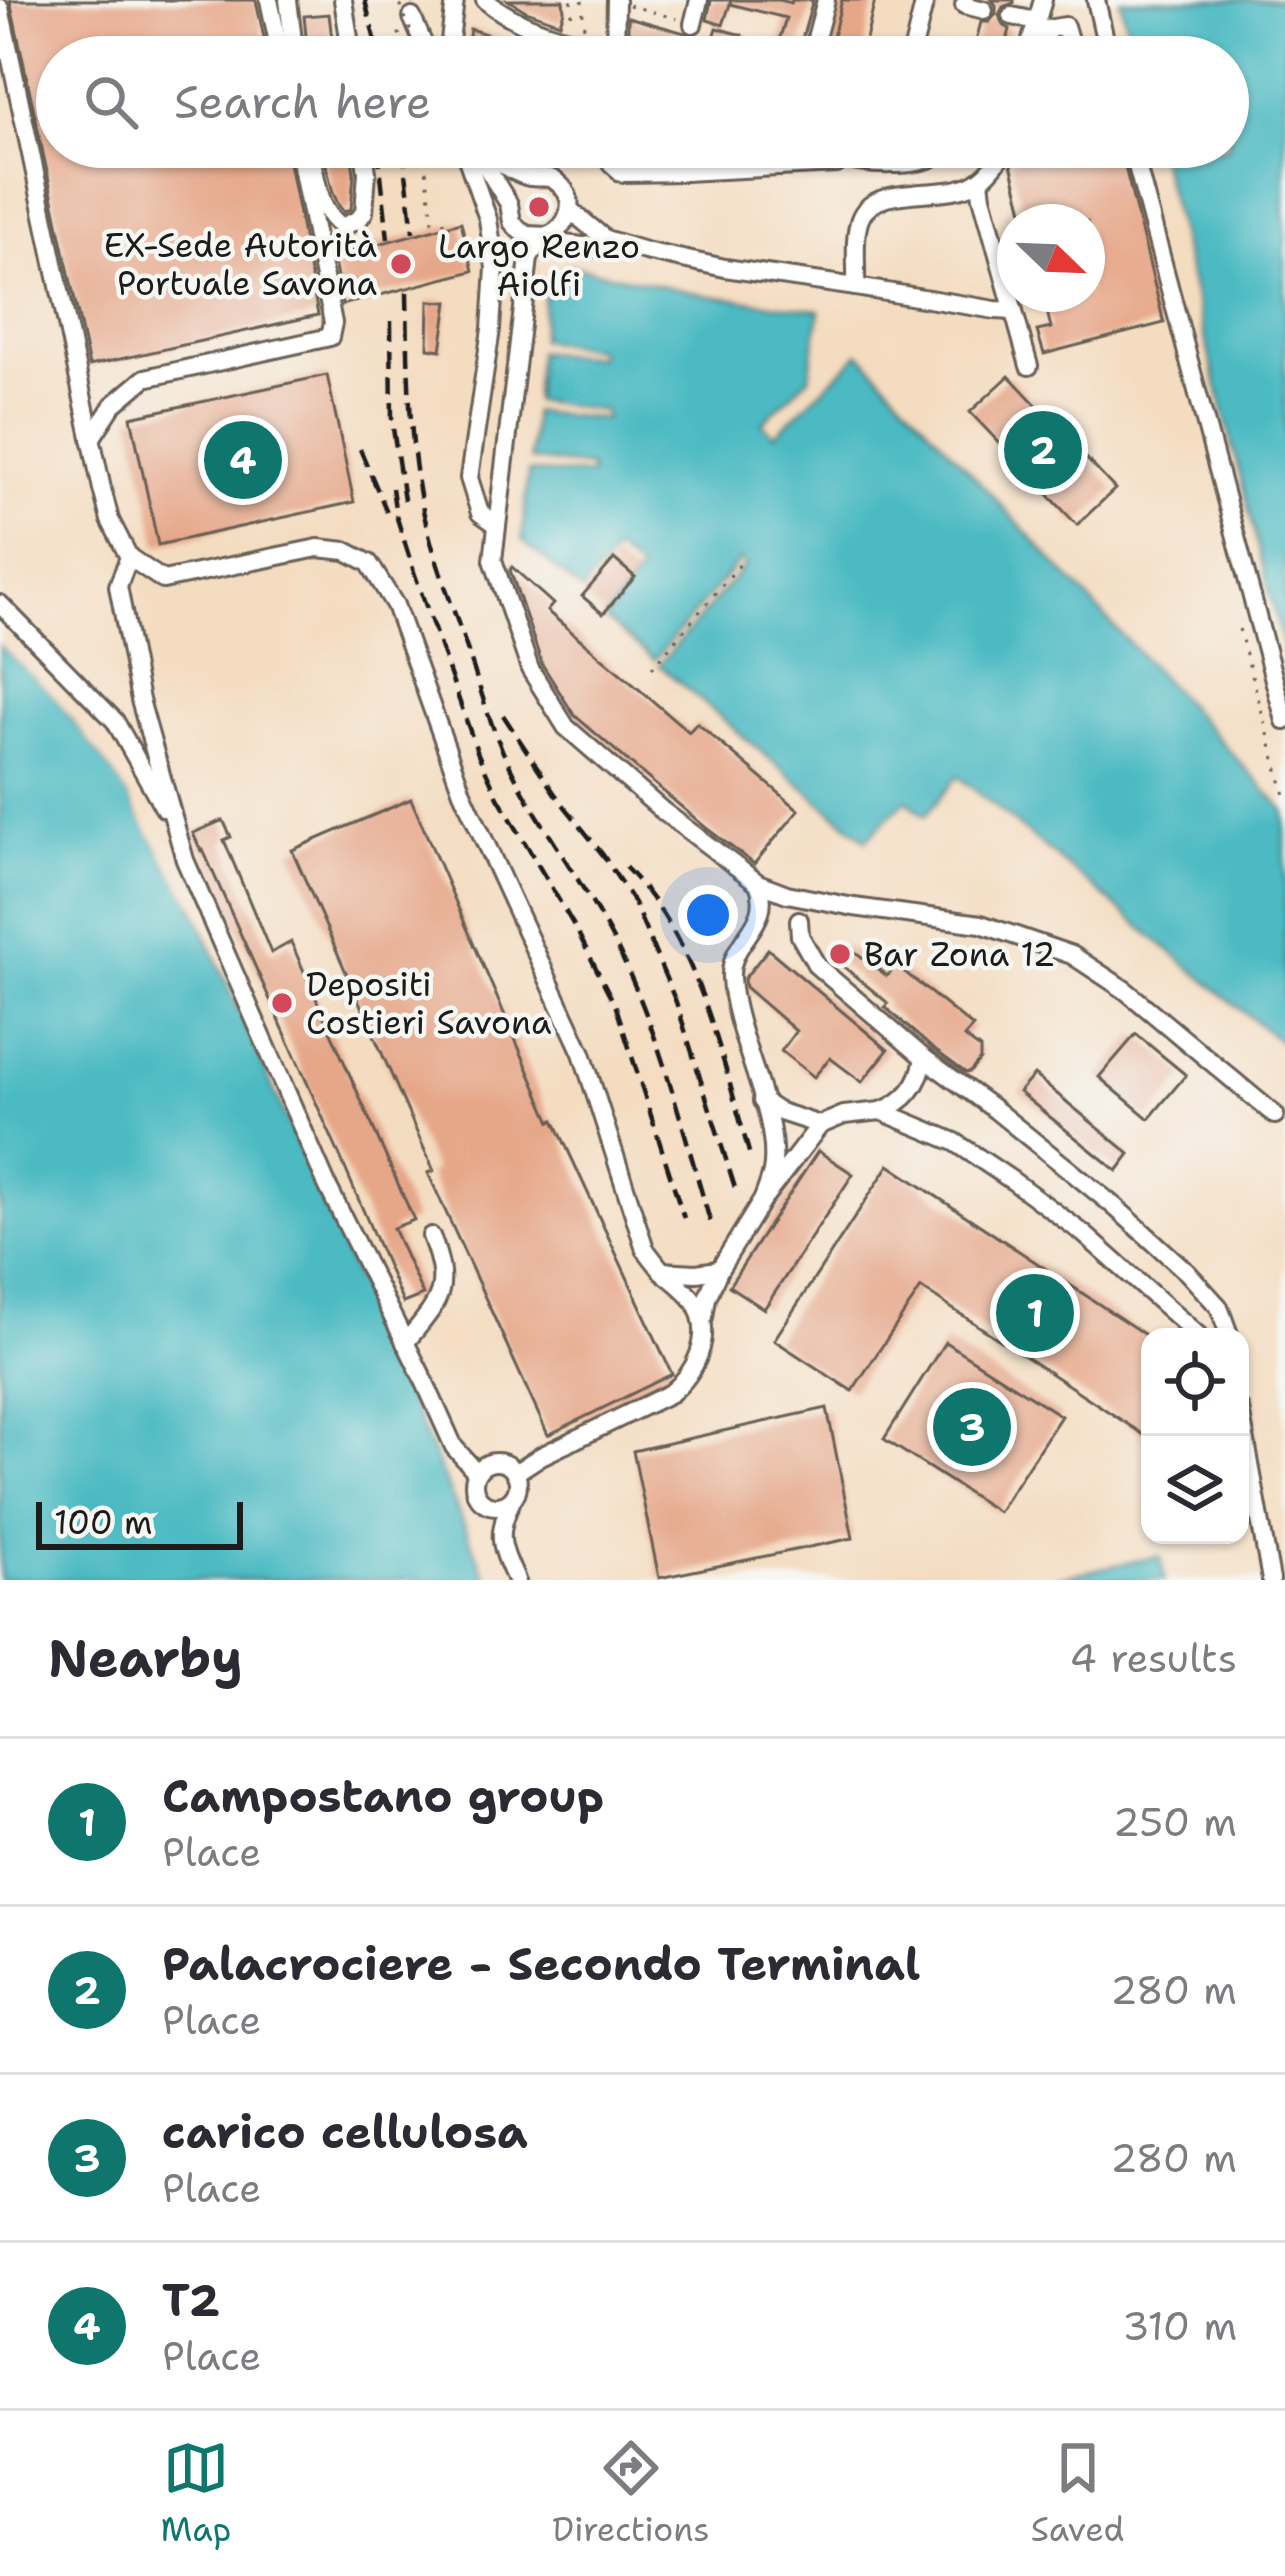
<!DOCTYPE html>
<meta charset="utf-8">
<style>
body{margin:0;font-family:"Shantell Sans",sans-serif;background:#f2f2f3;color:#2b2b33}
.controls{position:absolute;right:36px;bottom:36px;display:grid;overflow:hidden;border-radius:24px;box-shadow:0 3px 9px #0004}
.controls button{width:108px;height:108px;display:grid;place-items:center;padding:0;border:0;border-bottom:3px solid #e1e1e2;background:#fff;color:#2b2b33;font:60px sans-serif}
.compass{position:absolute;left:997px;top:204px;width:108px;height:108px;border-radius:50%;background:#fff;box-shadow:0 3px 9px #0004;rotate:113deg}
.scale{position:absolute;left:36px;bottom:30px;width:207px;box-sizing:border-box;padding-left:12px;border:6px solid #1c1c1c;border-top:0;font-size:33px;line-height:42px;white-space:nowrap;color:#1c1c1c;-webkit-text-stroke:9px #f6f6f2;paint-order:stroke}
.you{position:absolute;left:708px;top:915px;width:42px;height:42px;margin:-30px;border:9px solid #fff;border-radius:50%;background:#1a73e8;box-shadow:0 0 0 18px #1a73e833}
.badge{display:grid;place-items:center;width:78px;height:78px;border-radius:50%;background:#0f766e;color:#fff;font-size:39px;font-weight:700}
.pin{position:absolute;translate:-50% -50%;border:6px solid #fff;box-shadow:0 3px 12px #0006}
.list{margin:0;padding:0;list-style:none}
h2{display:flex;justify-content:space-between;align-items:center;height:156px;margin:0;padding:0 48px;font-size:51px}
h2 small{font-size:39px;font-weight:400;color:#7c7c81}
.list li{display:grid;grid-template-columns:78px 1fr auto;gap:36px;align-items:center;box-sizing:border-box;height:168px;padding:0 48px;border-top:3px solid #e1e1e2}
.list b{display:block;font-size:45px;white-space:nowrap}
.list p{margin:0;font-size:39px;white-space:nowrap;color:#7c7c81}
.list em{font-size:39px;font-style:normal;color:#7c7c81}
.icon{flex:none;width:66px;height:66px;fill:none;stroke:currentColor;stroke-width:2;stroke-linecap:round;stroke-linejoin:round}
.map{position:relative;flex:none;width:1285px;height:1580px;overflow:hidden}
.search{position:absolute;background:#fff;box-shadow:0 3px 9px #0004;left:36px;right:36px;top:36px;height:132px;display:flex;align-items:center;gap:30px;box-sizing:border-box;padding:0 42px;border-radius:66px;color:#7c7c81;font-size:45px}
.sheet{height:828px;background:#fff}
nav{display:flex;justify-content:space-around;align-items:center;box-sizing:border-box;height:168px;border-top:3px solid #e1e1e2;background:#fff;font-size:33px;color:#7c7c81}
nav a{display:grid;justify-items:center;gap:6px}
nav .on{color:#0f766e}
.map>svg:first-child{display:block}
</style>
<div class="map">
<svg width="1285" height="1580" viewBox="0 0 1285 1580">
<rect width="100%" height="100%" fill="#f6f6f2"/>
<filter id="ink" filterUnits="userSpaceOnUse"><feTurbulence type="fractalNoise" baseFrequency=".00833" numOctaves="2"/><feDisplacementMap in="SourceGraphic" scale="24" xChannelSelector="R" yChannelSelector="G"/><feConvolveMatrix kernelMatrix="1 2 1 2 8 2 1 2 1" color-interpolation-filters="sRGB"/></filter>
<filter id="wash" filterUnits="userSpaceOnUse"><feTurbulence type="fractalNoise" baseFrequency=".004" numOctaves="4" result="noise"/><feDisplacementMap in="SourceGraphic" scale="48" xChannelSelector="R" yChannelSelector="G"/><feGaussianBlur stdDeviation="2.7" result="paint"/><feColorMatrix in="noise" values="0 0 0 0 0 0 0 0 0 0 0 0 0 0 0 0 0 1.4 0 .05"/><feComposite in="paint" operator="in"/></filter>
<g filter="url(#wash)">
<rect width="100%" height="100%" fill="#f4dcc0"/>
<g fill="#4bbac2" stroke="#346b6f" stroke-width="3">
<polygon points="1120,0 1285,0 1285,654 1157,147 1228,147 1228,57 1135,57"/>
<polygon points="568,265 710,296 820,310 809,377 762,423 775,435 860,353 1285,811 1285,1046 958,776 925,816 906,800 866,840 659,665 745,565 740,560 654,660 604,619 640,571 615,551 582,591 522,540 528,472 590,475 590,467 530,460 533,412 605,419 604,411 534,401 538,352 598,357 598,349 540,340 546,281"/>
<polygon points="0,645 55,697 114,773 194,908 488,1580 0,1580"/>
<polygon points="1160,1556 1165,1580 1045,1580"/>
</g>
<polygon fill="#f4dcc0" points="0,639 21,656 59,693 119,770 175,867 194,908 114,773 55,697 0,645"/>
<g id="blocks">
<g fill="#e6a789">
<polygon points="10,0 256,0 268,57 57,57 57,147 286,147 318,315 89,366"/>
<polygon points="508,0 563,0 564,11 560,23 526,11"/>
<polygon points="711,0 779,0 791,3 792,0 813,0 797,57 774,57 786,18 730,4 731,1 723,25 707,20"/>
<polygon points="842,0 875,0 862,57 828,57"/>
<polygon points="992,0 1014,0 1014,3 1003,7 999,15 1003,25 1010,29 1003,57 972,57 981,22 989,22 996,14 996,5"/>
<polygon points="329,14 332,39 336,39 339,57 308,57 304,16"/>
<polygon points="628,17 713,41 717,28 742,35 739,46 764,57 668,57 654,53 646,45 628,40"/>
<polygon points="470,29 548,54 548,57 466,57"/>
<polygon points="315,147 350,147 354,173 351,209 344,212 339,206 333,193 324,156"/>
<polygon points="620,147 833,147 832,152 627,160 621,155"/>
<polygon points="1067,147 1120,147 1164,323 1044,354 1037,331 1051,328 1043,294 1087,294 1087,222 1026,222 1011,164 1014,160"/>
<polygon points="461,222 473,271 342,305 333,256"/>
<polygon points="429,301 448,302 441,350 428,348"/>
<polygon points="327,375 354,502 158,545 131,417"/>
<polygon points="1009,376 1115,489 1077,525 970,412"/>
<polygon points="614,559 635,577 603,614 582,596"/>
<polygon points="512,567 553,604 547,611 689,732 697,723 799,810 754,864 705,827 574,715 542,664 510,570"/>
<polygon points="411,799 551,1122 554,1120 672,1374 548,1435 428,1173 434,1171 292,850"/>
<polygon points="223,820 231,837 224,840 271,953 291,942 414,1220 393,1228 423,1295 403,1303 339,1154 203,850 201,851 193,833"/>
<polygon points="842,945 848,950 850,948 887,976 896,965 973,1027 964,1037 980,1049 980,1060 970,1072 966,1073 932,1048 885,1007 888,1003 838,962 839,960 834,957"/>
<polygon points="768,949 888,1050 862,1082 830,1058 814,1077 781,1051 796,1031 745,987 744,979"/>
<polygon points="1136,1034 1186,1075 1149,1119 1099,1077"/>
<polygon points="1034,1075 1130,1154 1117,1171 1019,1092"/>
<polygon points="818,1151 853,1174 764,1309 729,1286"/>
<polygon points="889,1165 1150,1338 1150,1439 921,1288 852,1391 774,1340"/>
<polygon points="945,1342 1061,1416 998,1512 884,1439"/>
<polygon points="827,1408 853,1538 659,1578 633,1451"/>
</g>
</g>
</g>
<g filter="url(#ink)">
<use href="#blocks" fill-opacity="0" stroke="#685f55" stroke-width="3"/>
<g fill="none" stroke-linecap="round" stroke-linejoin="round">
<defs>
<g id="minor">
<polyline points="269,0 281,57"/>
<polyline points="288,0 295,57"/>
<polyline points="343,0 352,57"/>
<path d="M 485,0 C 528,36 589,43 642,57"/>
<polyline points="1096,0 1109,57"/>
<polyline points="964,5 984,10"/>
<polyline points="0,8 102,489 110,520 129,557 118,586 140,700 185,860 328,1187 422,1376 454,1447 477,1473"/>
<polyline points="1012,16 1037,21"/>
<polyline points="412,17 429,57"/>
<polyline points="693,24 699,0"/>
<polyline points="448,57 455,0"/>
<polyline points="611,57 615,50 616,0"/>
<polyline points="811,57 826,0"/>
<polyline points="911,57 925,0"/>
<polyline points="1026,57 1043,0"/>
<polyline points="1044,57 1047,29 1065,26 1074,57"/>
<polyline points="463,147 488,219 495,268 491,329 469,478 480,513 497,525"/>
<polyline points="474,147 509,204 512,222 519,230 528,235 548,236 564,244 620,250"/>
<path d="M 846,147 L 844,158 C 862,166 918,167 935,156 L 937,147"/>
<polyline points="1132,147 1285,721"/>
<path d="M 479,150 C 492,158 516,175 530,177 C 541,179 548,174 558,183 C 579,200 569,226 548,236"/>
<polyline points="605,150 611,163 622,173 684,172 837,164 844,158"/>
<path d="M 312,160 C 318,185 319,211 342,227 L 359,219 L 364,212 L 367,172 L 363,147"/>
<polyline points="980,180 982,197 1029,366"/>
<polyline points="570,210 605,239 645,251 725,268 856,287 995,310 1014,311"/>
<polyline points="543,237 529,258 493,560 530,669 566,727 664,812 758,883 787,894 854,907 981,924 1072,955 1125,990 1275,1115"/>
<path d="M 856,287 C 857,266 853,238 860,219 C 874,182 944,201 975,183 C 989,175 998,161 1007,147"/>
<polyline points="91,439 113,405 145,378 330,337 333,323 298,147"/>
<polyline points="129,557 163,580 318,548 346,551 369,563 395,605 462,792 582,1053 645,1249 662,1271"/>
<polyline points="0,604 115,721 164,808"/>
<path d="M 758,883 C 775,926 729,938 731,978 C 734,1037 782,1117 772,1172 C 770,1181 766,1190 763,1199 L 820,1125"/>
<polyline points="799,920 800,936 817,966 924,1058 994,1109 1114,1206 1188,1273 1219,1307 1230,1337"/>
<polyline points="762,1101 777,1111 820,1125 844,1115 881,1111 955,1142 1013,1181 1084,1234 1200,1337"/>
<path d="M 881,1111 C 906,1102 920,1084 924,1058"/>
<polyline points="704,1317 707,1298 719,1270"/>
<path d="M 405,1343 C 440,1300 452,1291 431,1236"/>
<polyline points="1240,1409 1271,1580"/>
<circle cx="496" cy="1484" r="22"/>
<path d="M 515,1473 L 541,1456 L 671,1393 C 695,1373 713,1338 697,1306 C 691,1293 673,1281 662,1271 L 696,1273 L 719,1270 L 763,1199"/>
<path d="M 512,1500 C 495,1536 501,1546 516,1580"/>
</g>
</defs>
<use href="#minor" stroke="#685f55" stroke-width="22"/>
<g stroke="#685f55" stroke-width="3" stroke-dasharray="3 9" stroke-linecap="butt">
<polyline points="429,0 441,4"/>
<polyline points="571,0 572,22"/>
<polyline points="582,0 584,29"/>
<polyline points="629,5 677,19"/>
<polyline points="423,147 433,221 444,222 446,226"/>
<polyline points="1239,629 1285,795"/>
<polyline points="652,668 741,563"/>
</g>
<use href="#minor" stroke="#fff" stroke-width="16"/>
<g stroke="#1c1c1c" stroke-width="4.5" stroke-dasharray="18 9" stroke-linecap="butt">
<polyline points="365,0 379,57"/>
<polyline points="378,147 388,239"/>
<polyline points="403,147 413,232"/>
<path d="M 407,292 C 408,355 408,420 418,483 C 426,537 446,588 464,640 C 477,677 487,716 503,752 C 539,829 595,895 629,973 C 665,1053 686,1141 711,1224"/>
<polyline points="391,321 392,422 405,506"/>
<polyline points="360,449 387,512"/>
<polyline points="392,488 396,515 414,572 478,754 498,797 576,929 616,1007 684,1218"/>
<polyline points="503,715 555,794 603,855 634,903 676,1002 737,1194"/>
<path d="M 625,867 C 701,943 721,1059 751,1159"/>
</g>
<polyline stroke="#685f55" stroke-width="3" stroke-dasharray="3 9" stroke-linecap="butt" points="404,57 397,35 410,29 401,7 419,0"/>
</g>
</g>
<g fill="#d1495b" stroke="#f6f6f2" stroke-width="4.5">
<circle cx="539" cy="207" r="12"/>
<circle cx="401" cy="264" r="12"/>
<circle cx="840" cy="954" r="12"/>
<circle cx="282" cy="1003" r="12"/>
</g>
<g text-anchor="middle" stroke-width="9" stroke-linejoin="round" paint-order="stroke">
<g font-size="33" fill="#1c1c1c" stroke="#f6f6f2" text-anchor="start">
<text x="377" y="257" text-anchor="end">EX-Sede Autorità<tspan x="377" dy="38">Portuale Savona</tspan></text>
<text x="539" y="258" text-anchor="middle">Largo Renzo<tspan x="539" dy="38">Aiolfi</tspan></text>
<text x="864" y="966">Bar Zona 12</text>
<text x="306" y="996">Depositi<tspan x="306" dy="38">Costieri Savona</tspan></text>
</g>
</g>
</svg>
<div class="controls">
<button><svg class="icon" aria-label="locate" viewBox="0 0 24 24"><circle cx="12" cy="12" r="6"/><path d="M12 2v4M12 18v4M2 12h4M18 12h4"/></svg></button>
<button><svg class="icon" aria-label="layers" viewBox="0 0 24 24"><path d="M12 4l9 5-9 5-9-5zM3 14l9 5 9-5"/></svg></button>
</div>
<svg class="compass" viewBox="-18 -18 36 36"><path d="M0-13l5 13h-10z" fill="#e53935"/><path d="M0 13l5-13h-10z" fill="#7c7c81"/></svg>
<div class="scale">100 m</div>
<div class="you"></div>
<div class="pin badge" style="left:1035px;top:1313px">1</div>
<div class="pin badge" style="left:1043px;top:450px">2</div>
<div class="pin badge" style="left:972px;top:1427px">3</div>
<div class="pin badge" style="left:243px;top:460px">4</div>
<div class="search"><svg class="icon" aria-label="search" viewBox="0 0 24 24"><circle cx="10" cy="10" r="6"/><path d="M15 15l6 6"/></svg>Search here</div>
</div>
<section class="sheet">
<h2>Nearby<small>4 results</small></h2>
<ul class="list">
<li><span class="badge">1</span><div><b>Campostano group</b><p>Place</p></div><em>250 m</em></li>
<li><span class="badge">2</span><div><b>Palacrociere - Secondo Terminal</b><p>Place</p></div><em>280 m</em></li>
<li><span class="badge">3</span><div><b>carico cellulosa</b><p>Place</p></div><em>280 m</em></li>
<li><span class="badge">4</span><div><b>T2</b><p>Place</p></div><em>310 m</em></li>
</ul>
</section>
<nav>
<a class="on"><svg class="icon" aria-label="map" viewBox="0 0 24 24"><path d="M3 6l6-2 6 2 6-2v14l-6 2-6-2-6 2zM9 4v14M15 6v14"/></svg>Map</a>
<a><svg class="icon" aria-label="directions" viewBox="0 0 24 24"><path d="M12 3l9 9-9 9-9-9zM9 14v-3h6M13 9l2 2-2 2"/></svg>Directions</a>
<a><svg class="icon" aria-label="saved" viewBox="0 0 24 24"><path d="M7 4h10v16l-5-4-5 4z"/></svg>Saved</a>
</nav>
